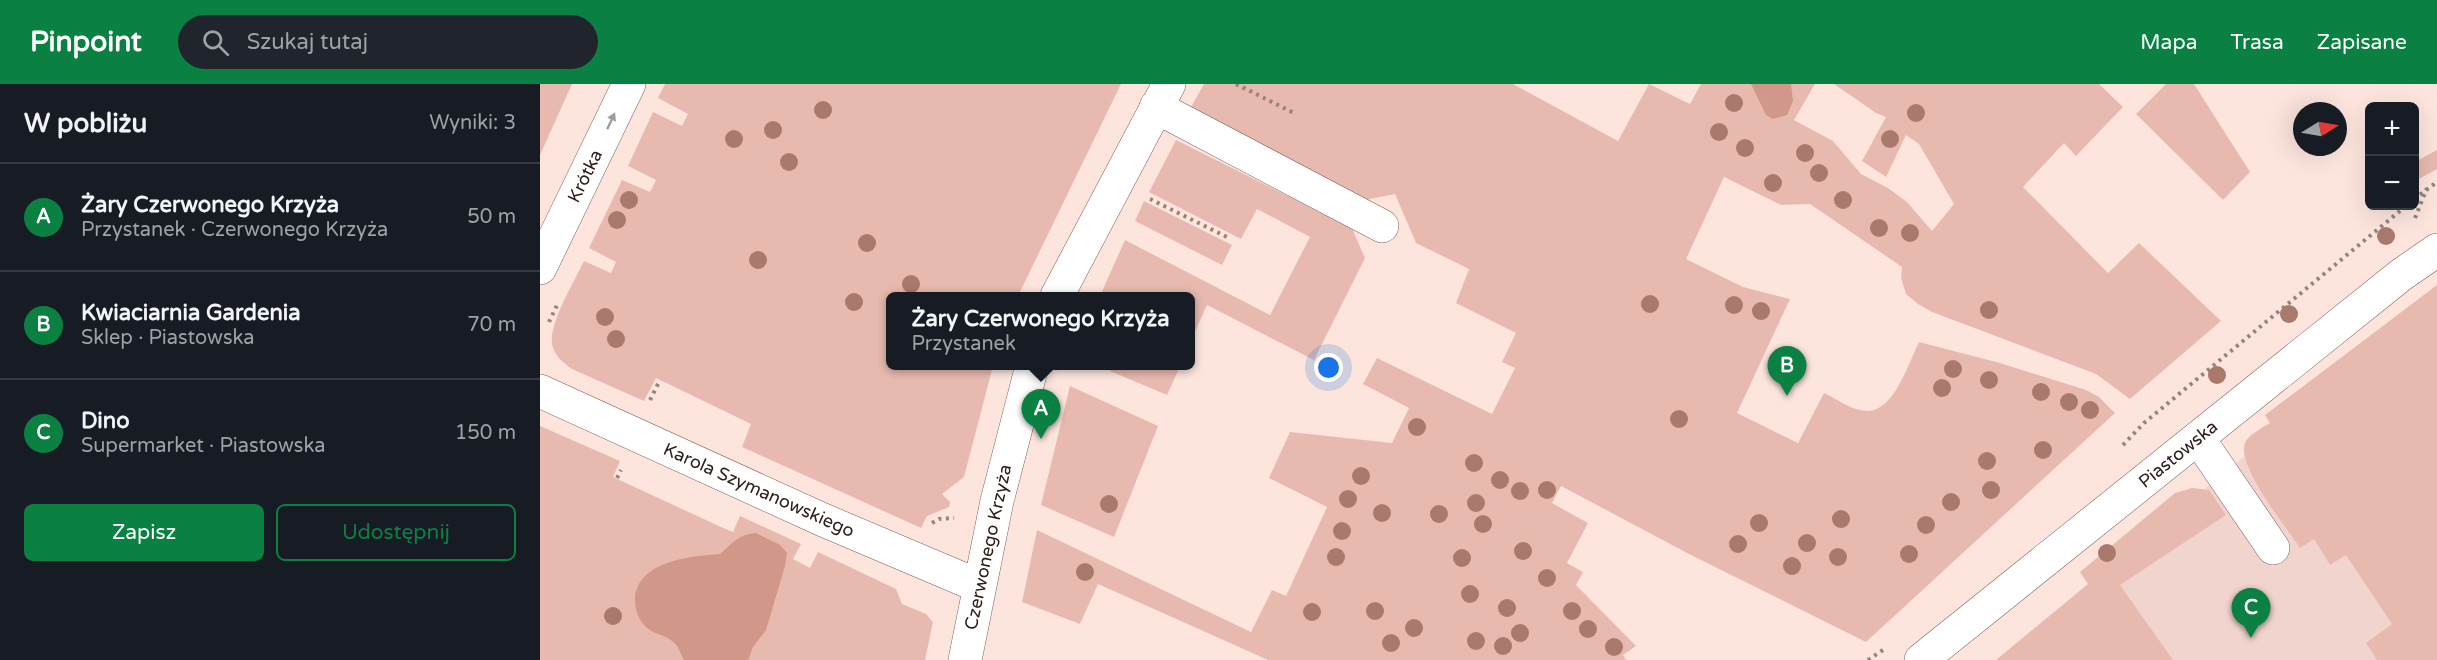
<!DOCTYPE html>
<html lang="pl">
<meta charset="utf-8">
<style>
body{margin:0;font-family:"Varela Round",sans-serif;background:#20242c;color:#f1f3f6}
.controls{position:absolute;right:18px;top:18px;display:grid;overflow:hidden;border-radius:9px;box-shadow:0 6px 24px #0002}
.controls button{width:54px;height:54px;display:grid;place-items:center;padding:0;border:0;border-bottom:2px solid #363941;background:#171b24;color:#f1f3f6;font:30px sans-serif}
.compass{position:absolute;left:1753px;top:18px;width:54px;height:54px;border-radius:50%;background:#171b24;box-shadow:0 6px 24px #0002;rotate:79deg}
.you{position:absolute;left:789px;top:284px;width:21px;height:21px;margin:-15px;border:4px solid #fff;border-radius:50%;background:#1a73e8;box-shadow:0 0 0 9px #1a73e833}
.badge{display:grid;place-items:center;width:39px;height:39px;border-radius:50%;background:#0b8043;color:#fff;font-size:20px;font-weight:700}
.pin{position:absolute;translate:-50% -50px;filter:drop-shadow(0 2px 3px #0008)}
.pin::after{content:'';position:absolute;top:32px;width:21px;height:18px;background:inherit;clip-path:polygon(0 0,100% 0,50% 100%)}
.popup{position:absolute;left:346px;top:208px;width:309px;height:78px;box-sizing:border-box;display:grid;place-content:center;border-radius:9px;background:#171b24;filter:drop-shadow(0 2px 4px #0005);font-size:20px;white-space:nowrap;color:#9ea1a6}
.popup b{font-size:22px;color:#f1f3f6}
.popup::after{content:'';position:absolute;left:50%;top:100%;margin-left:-12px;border:12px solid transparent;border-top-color:#171b24}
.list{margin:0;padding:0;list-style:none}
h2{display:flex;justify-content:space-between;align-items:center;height:78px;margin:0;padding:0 24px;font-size:26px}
h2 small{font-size:20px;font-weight:400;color:#9ea1a6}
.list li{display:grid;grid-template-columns:39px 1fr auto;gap:18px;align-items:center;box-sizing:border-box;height:108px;padding:0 24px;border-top:2px solid #363941}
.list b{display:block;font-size:22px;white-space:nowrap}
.list p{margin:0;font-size:20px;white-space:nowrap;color:#9ea1a6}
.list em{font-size:20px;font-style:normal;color:#9ea1a6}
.actions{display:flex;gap:12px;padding:18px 24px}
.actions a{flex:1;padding:14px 0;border:2px solid #0b8043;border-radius:9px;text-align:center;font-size:21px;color:#0b8043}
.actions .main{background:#0b8043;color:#fff}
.icon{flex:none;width:33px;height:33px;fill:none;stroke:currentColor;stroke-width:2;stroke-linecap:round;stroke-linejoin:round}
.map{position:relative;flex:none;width:1897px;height:576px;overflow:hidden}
header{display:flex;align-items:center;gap:36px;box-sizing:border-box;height:84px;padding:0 30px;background:#0b8043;color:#fff}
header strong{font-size:28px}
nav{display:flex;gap:33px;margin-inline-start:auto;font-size:21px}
.search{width:420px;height:54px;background:#20242c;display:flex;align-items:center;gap:15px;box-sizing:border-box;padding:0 21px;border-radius:33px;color:#9ea1a6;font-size:22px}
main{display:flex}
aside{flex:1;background:#171b24}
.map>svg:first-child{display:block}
</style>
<header>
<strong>Pinpoint</strong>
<div class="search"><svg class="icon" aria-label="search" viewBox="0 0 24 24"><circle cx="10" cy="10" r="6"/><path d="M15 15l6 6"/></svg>Szukaj tutaj</div>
<nav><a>Mapa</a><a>Trasa</a><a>Zapisane</a></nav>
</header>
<main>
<aside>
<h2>W pobliżu<small>Wyniki: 3</small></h2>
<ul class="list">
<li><span class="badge">A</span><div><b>Żary Czerwonego Krzyża</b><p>Przystanek · Czerwonego Krzyża</p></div><em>50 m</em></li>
<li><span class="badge">B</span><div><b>Kwiaciarnia Gardenia</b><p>Sklep · Piastowska</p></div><em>70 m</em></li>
<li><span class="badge">C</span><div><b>Dino</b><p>Supermarket · Piastowska</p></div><em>150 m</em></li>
</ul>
<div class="actions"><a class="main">Zapisz</a><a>Udostępnij</a></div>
</aside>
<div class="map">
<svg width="1897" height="576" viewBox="0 0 1897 576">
<rect width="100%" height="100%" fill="#fde5de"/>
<polygon fill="#f2d4ce" points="1735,347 1886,576 1600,576 1549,500"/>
<g fill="#e8baaf">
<polygon points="0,0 32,0 0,71"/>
<path d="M 125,0 L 581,0 L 478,212 L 351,212 L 351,282 L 453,282 L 424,393 L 402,410 L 410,418 L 409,423 L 387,432 L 381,444 L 202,363 L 211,340 L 116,294 L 104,317 L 32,285 C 23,279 14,271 12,260 C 9,239 35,196 44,177 L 71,189 L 76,178 L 49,164 L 82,96 L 110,108 L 116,96 L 88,82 L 113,28 L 142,42 L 148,30 L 118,14 Z"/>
<path d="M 664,0 L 973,0 L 1078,57 L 1109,0 L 1150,20 L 1161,0 L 1275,0 L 1254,36 L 1293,57 L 1321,90 L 1348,104 L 1367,118 L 1392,147 L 1414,120 L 1379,60 L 1366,51 L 1346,93 L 1322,77 L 1346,33 L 1336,29 L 1294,0 L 1559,0 L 1583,23 L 1536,72 L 1524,59 L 1483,103 L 1568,189 L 1599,159 L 1681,237 L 1590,315 L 1556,290 L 1392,228 L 1378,220 L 1366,210 L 1361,194 L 1362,183 L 1270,120 L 1241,121 L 1184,93 L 1146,175 L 1203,203 L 1250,215 L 1197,329 L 1258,359 L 1284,309 C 1297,315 1312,327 1328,327 C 1354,327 1369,278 1379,258 L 1460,279 L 1546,306 L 1559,313 L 1575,329 L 1326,558 L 1149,470 L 1021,402 L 1012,419 L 1048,439 L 1027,479 L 1043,488 L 1036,501 L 1096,562 L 1083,571 L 1086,576 L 728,576 L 558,500 L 540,540 L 482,518 L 497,446 L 711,548 L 732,506 L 746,512 L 787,423 L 729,394 L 750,348 L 852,359 L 869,324 L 823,300 L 837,274 L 952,330 L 975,284 L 962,278 L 976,249 L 916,219 L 929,185 L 876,159 L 855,110 L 825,116 L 651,23 Z"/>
<polygon points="1626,0 1654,0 1710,88 1683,116 1596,30"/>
<polygon points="636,56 812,144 825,174 774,276 667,221 651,256 651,212 560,212 585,156 730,231 770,153 717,125 701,155 609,108"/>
<polygon points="1897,66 1897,85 1875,97 1875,78"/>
<polygon points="604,117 692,161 682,181 595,137"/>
<path d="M 1897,201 L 1897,576 L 1837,576 L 1826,559 L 1852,540 L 1806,471 L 1790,481 L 1774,455 L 1760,464 C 1746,443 1696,381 1705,359 C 1708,351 1722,344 1730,339 L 1725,331 Z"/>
<polygon points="572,282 640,282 627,311 570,287"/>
<polygon points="530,302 618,342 574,453 501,421"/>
<polygon points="0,342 80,377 73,393 181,443 193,448 200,432 261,460 253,475 270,484 278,468 356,505 362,520 386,530 393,538 385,576 0,576"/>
<polygon points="1652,404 1669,406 1686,431 1580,501 1633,576 1456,576 1548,500 1540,488 1635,409"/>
</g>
<g fill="#d19788">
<polygon points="1211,0 1251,0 1253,17 1247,31 1233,35 1226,31"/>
<path d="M 216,449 L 240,461 L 247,469 L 245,482 L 226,546 L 213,563 L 208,576 L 144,576 C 140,569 139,562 132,557 C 125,551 114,550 107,544 C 99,537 95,526 95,516 C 96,477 151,472 180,470 C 193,459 197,451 216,449 Z"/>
</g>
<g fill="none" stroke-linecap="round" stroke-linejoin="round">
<defs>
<g id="minor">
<polyline points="616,23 842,142"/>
<polyline points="0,184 89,0"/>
<polyline points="517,212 629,0"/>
<polyline points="0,307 281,435 439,502"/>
<polyline points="1658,354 1733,464"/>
<polyline points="425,576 457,417 492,282"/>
<polyline points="1381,576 1861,191 1897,166"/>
</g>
</defs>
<use href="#minor" stroke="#825f56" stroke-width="34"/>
<g stroke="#97837e" stroke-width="4" stroke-dasharray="3 4.5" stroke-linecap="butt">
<polyline points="696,0 754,29"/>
<polyline points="610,115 689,154"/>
<polyline points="1874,115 1897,98"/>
<polyline points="1875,134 1887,104"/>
<polyline points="9,238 18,219"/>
<polyline points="110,316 120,296"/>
<polyline points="1583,361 1604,339 1866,122"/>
<polyline points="77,394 81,386"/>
<polyline points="392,439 399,435 414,434"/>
<polyline points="1328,576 1343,566"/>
</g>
<use href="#minor" stroke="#fff" stroke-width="33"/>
</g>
<g fill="#aa796d">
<circle cx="1194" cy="19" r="9"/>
<circle cx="283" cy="26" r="9"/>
<circle cx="1376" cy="29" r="9"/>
<circle cx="233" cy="46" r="9"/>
<circle cx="1179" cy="48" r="9"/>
<circle cx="194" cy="55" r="9"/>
<circle cx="1350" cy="55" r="9"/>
<circle cx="1205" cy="64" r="9"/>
<circle cx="1265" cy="69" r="9"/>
<circle cx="249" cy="78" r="9"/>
<circle cx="1279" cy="89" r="9"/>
<circle cx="1233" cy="99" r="9"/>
<circle cx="89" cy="116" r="9"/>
<circle cx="1303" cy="116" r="9"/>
<circle cx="77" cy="136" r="9"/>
<circle cx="1339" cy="144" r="9"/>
<circle cx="1370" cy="149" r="9"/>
<circle cx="1846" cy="152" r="9"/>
<circle cx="327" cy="159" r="9"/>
<circle cx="218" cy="176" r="9"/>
<circle cx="371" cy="200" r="9"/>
<circle cx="314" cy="218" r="9"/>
<circle cx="1110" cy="220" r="9"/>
<circle cx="1194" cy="221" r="9"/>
<circle cx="1449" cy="226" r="9"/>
<circle cx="1221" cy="227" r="9"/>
<circle cx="1749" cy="230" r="9"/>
<circle cx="65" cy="233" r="9"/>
<circle cx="76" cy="255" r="9"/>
<circle cx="1413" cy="285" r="9"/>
<circle cx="1677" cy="291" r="9"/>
<circle cx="1449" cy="296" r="9"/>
<circle cx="1402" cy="304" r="9"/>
<circle cx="1501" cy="308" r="9"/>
<circle cx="1529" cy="318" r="9"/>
<circle cx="1550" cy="326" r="9"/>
<circle cx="1139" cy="335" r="9"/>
<circle cx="877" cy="343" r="9"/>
<circle cx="1503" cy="366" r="9"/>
<circle cx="1447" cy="377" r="9"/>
<circle cx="934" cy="379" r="9"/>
<circle cx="821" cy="392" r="9"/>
<circle cx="960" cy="396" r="9"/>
<circle cx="1007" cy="406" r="9"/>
<circle cx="1451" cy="406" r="9"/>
<circle cx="980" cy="407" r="9"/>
<circle cx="808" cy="415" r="9"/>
<circle cx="1411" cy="418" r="9"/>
<circle cx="936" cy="419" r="9"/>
<circle cx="569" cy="420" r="9"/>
<circle cx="842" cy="429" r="9"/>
<circle cx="899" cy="430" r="9"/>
<circle cx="1301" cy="435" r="9"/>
<circle cx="1219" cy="439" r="9"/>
<circle cx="943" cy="440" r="9"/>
<circle cx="1386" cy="441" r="9"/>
<circle cx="802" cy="447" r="9"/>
<circle cx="1267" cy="459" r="9"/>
<circle cx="1198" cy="460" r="9"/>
<circle cx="983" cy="467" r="9"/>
<circle cx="1567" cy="469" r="9"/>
<circle cx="1369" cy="470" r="9"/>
<circle cx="796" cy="473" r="9"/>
<circle cx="1298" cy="473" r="9"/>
<circle cx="922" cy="474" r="9"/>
<circle cx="1252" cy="482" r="9"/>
<circle cx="545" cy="488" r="9"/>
<circle cx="1007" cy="494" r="9"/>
<circle cx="930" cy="510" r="9"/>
<circle cx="967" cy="524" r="9"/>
<circle cx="835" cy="527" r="9"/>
<circle cx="1032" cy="527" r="9"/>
<circle cx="772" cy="528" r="9"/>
<circle cx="73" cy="532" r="9"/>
<circle cx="874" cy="544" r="9"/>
<circle cx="1048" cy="545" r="9"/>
<circle cx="980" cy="549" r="9"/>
<circle cx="936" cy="557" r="9"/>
<circle cx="851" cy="559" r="9"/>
<circle cx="963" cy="562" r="9"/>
<circle cx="1074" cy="563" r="9"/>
</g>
<defs><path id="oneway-solid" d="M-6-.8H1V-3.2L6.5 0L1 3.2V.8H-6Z" transform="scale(1.5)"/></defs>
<use fill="#a19b99" href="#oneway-solid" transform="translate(71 37) rotate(-65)"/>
<g text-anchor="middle" stroke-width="6" stroke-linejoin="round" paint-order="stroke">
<g font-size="18" fill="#2f201c" stroke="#fff">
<text transform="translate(45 92) rotate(-64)" y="6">Krótka</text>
<text transform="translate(1638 370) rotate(-39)" y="6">Piastowska</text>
<text transform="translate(219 406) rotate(24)" y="6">Karola Szymanowskiego</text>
<text transform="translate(448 463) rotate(-78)" y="6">Czerwonego Krzyża</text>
</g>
</g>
</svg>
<div class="controls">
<button>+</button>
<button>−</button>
</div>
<svg class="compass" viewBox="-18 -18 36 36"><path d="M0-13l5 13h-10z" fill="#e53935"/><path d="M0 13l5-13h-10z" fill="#9ea1a6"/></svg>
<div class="you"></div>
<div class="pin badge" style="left:501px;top:355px">A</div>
<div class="popup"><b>Żary Czerwonego Krzyża</b>Przystanek</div>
<div class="pin badge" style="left:1247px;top:312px">B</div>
<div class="pin badge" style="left:1711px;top:554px">C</div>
</div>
</main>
